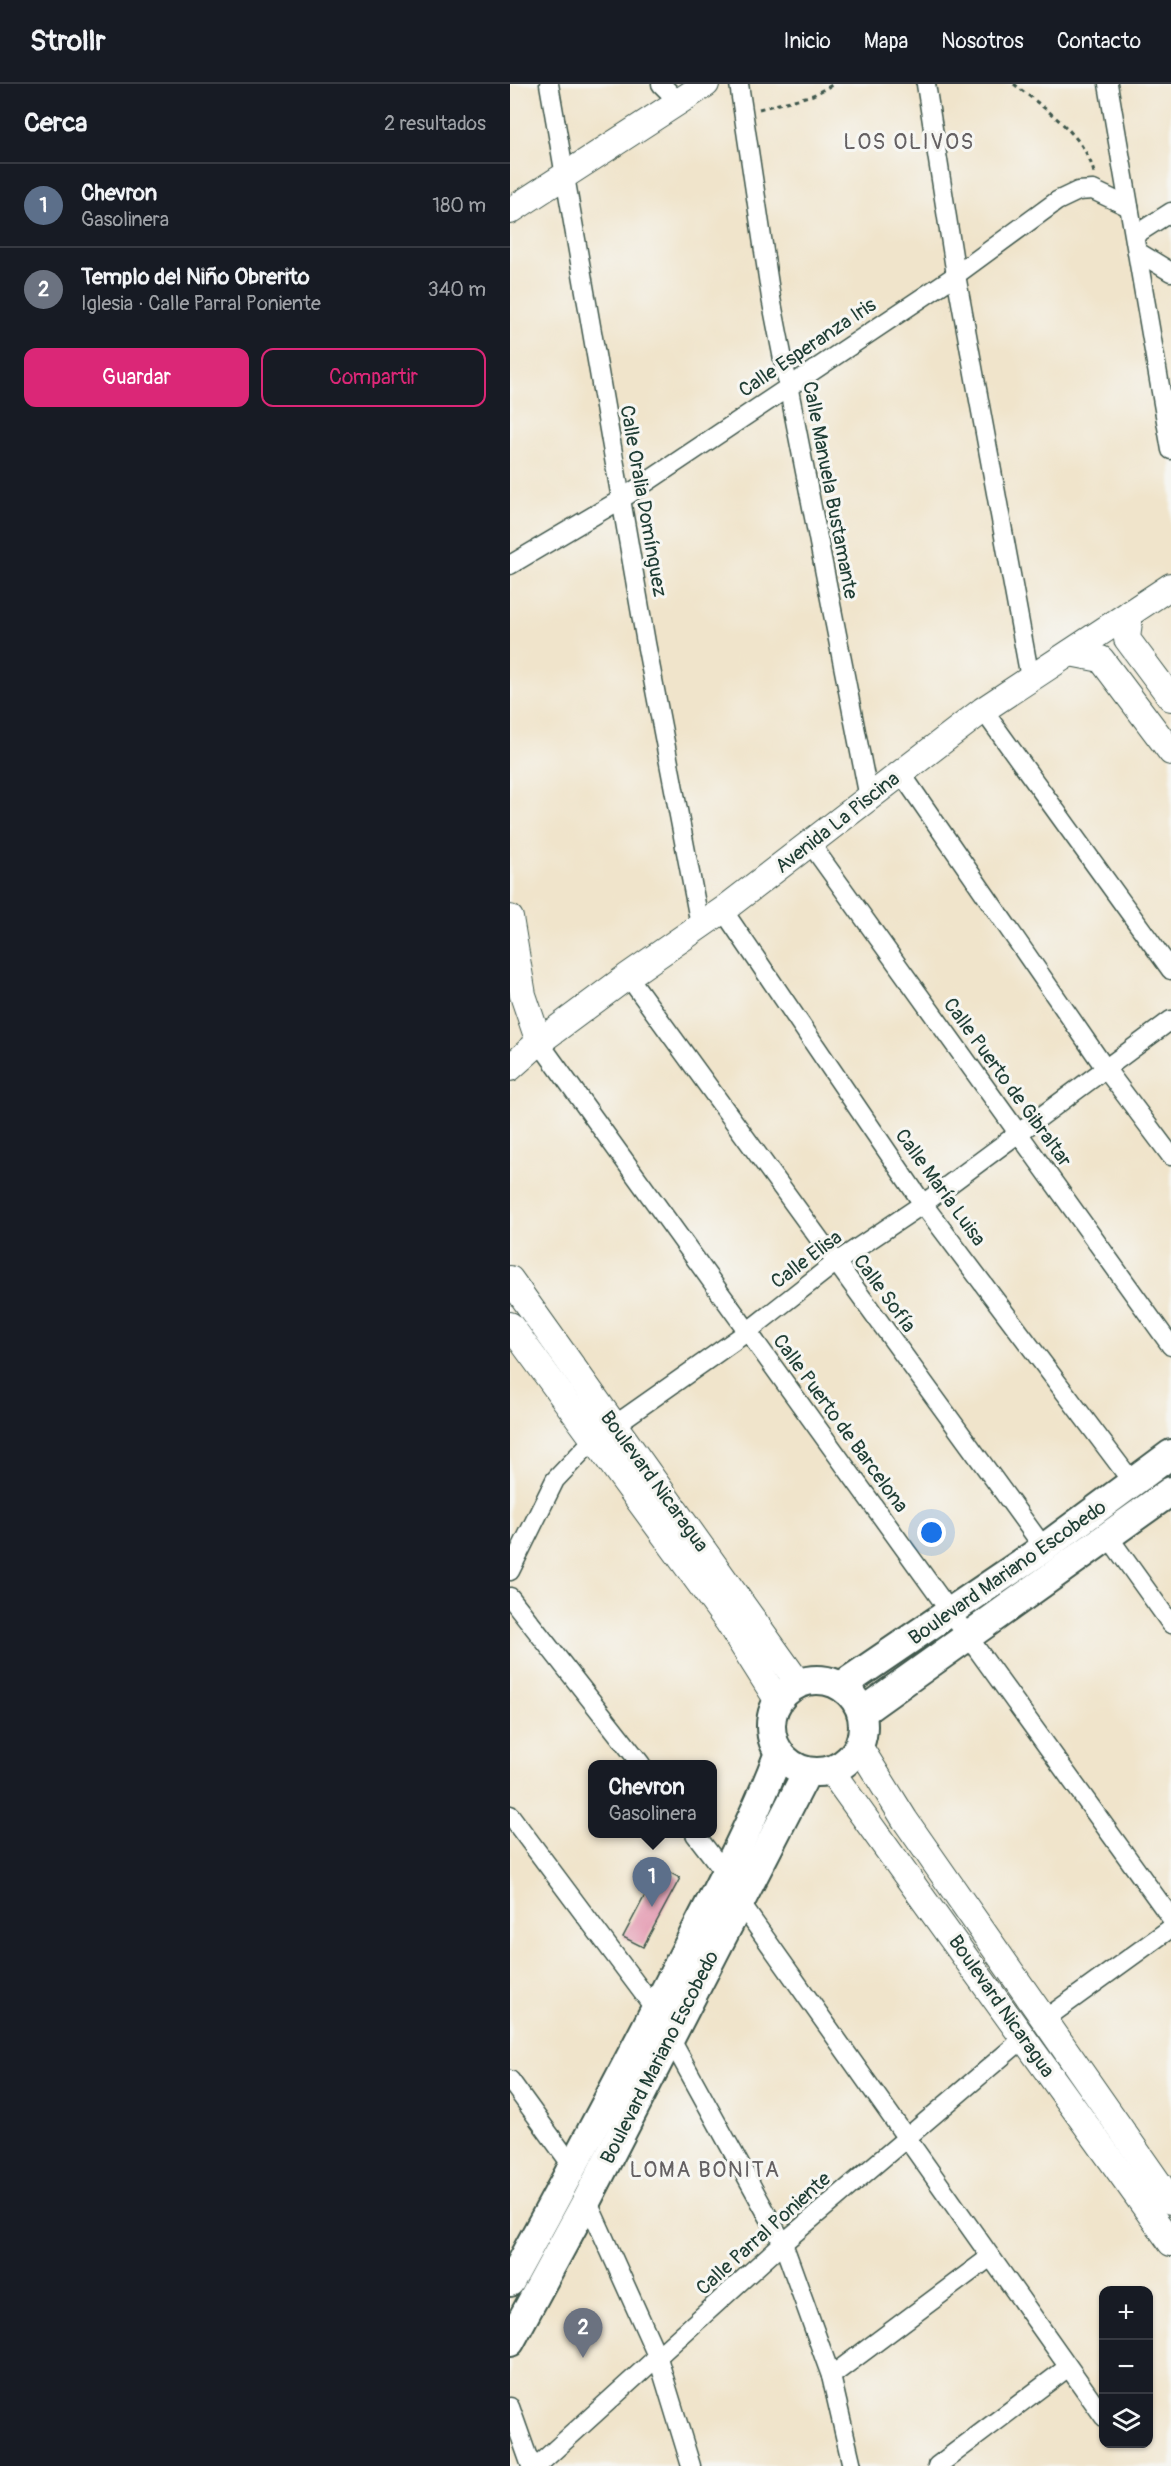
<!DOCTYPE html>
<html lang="es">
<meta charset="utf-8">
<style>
body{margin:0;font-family:Pangolin,sans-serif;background:#20242c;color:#f1f3f6}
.controls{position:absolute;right:18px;bottom:18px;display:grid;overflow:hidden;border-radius:12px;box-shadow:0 2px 4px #0004}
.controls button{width:54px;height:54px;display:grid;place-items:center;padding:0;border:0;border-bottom:2px solid #363941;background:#171b24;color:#f1f3f6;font:30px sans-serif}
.you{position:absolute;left:422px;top:1449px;width:21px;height:21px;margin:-15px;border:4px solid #fff;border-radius:50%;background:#1a73e8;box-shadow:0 0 0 9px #1a73e833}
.badge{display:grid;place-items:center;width:39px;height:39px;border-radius:50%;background:#db2777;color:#fff;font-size:20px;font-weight:700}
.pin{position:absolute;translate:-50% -50px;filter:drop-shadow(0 2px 3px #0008)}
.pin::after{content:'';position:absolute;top:32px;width:21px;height:18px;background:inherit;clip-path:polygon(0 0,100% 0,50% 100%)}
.popup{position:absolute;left:78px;top:1676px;width:129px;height:78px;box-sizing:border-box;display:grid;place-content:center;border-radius:12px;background:#171b24;filter:drop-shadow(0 2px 4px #0005);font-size:20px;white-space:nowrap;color:#9ea1a6}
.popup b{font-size:22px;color:#f1f3f6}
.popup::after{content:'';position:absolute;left:50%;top:100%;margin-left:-12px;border:12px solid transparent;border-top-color:#171b24}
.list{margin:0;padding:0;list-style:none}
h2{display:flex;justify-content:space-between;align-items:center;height:78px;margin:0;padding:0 24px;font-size:26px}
h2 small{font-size:20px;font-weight:400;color:#9ea1a6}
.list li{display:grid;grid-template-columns:39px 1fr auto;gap:18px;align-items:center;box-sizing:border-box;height:84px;padding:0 24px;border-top:2px solid #363941}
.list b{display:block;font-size:22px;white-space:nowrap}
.list p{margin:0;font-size:20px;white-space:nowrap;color:#9ea1a6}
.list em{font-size:20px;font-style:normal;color:#9ea1a6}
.actions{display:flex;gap:12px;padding:18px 24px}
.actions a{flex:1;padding:14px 0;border:2px solid #db2777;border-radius:12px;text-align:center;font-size:21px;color:#db2777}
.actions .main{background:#db2777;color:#fff}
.icon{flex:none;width:33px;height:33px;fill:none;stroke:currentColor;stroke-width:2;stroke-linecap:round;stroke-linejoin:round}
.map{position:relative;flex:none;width:661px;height:2382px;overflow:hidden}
header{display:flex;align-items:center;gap:36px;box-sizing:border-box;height:84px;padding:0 30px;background:#171b24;border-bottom:2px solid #363941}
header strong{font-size:28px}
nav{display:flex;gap:33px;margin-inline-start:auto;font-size:21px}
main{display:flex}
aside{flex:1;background:#171b24}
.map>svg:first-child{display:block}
</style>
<header>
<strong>Strollr</strong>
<nav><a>Inicio</a><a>Mapa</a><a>Nosotros</a><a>Contacto</a></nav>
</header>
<main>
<aside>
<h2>Cerca<small>2 resultados</small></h2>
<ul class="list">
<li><span class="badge" style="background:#5c6f8a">1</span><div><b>Chevron</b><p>Gasolinera</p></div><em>180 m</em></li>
<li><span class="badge" style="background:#6b7280">2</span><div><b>Templo del Niño Obrerito</b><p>Iglesia · Calle Parral Poniente</p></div><em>340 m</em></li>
</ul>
<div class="actions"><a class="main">Guardar</a><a>Compartir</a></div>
</aside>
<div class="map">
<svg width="661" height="2382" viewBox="0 0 661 2382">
<rect width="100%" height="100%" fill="#f6f6f2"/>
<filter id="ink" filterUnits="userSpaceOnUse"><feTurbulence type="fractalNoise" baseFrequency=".0167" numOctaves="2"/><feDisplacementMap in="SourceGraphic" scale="12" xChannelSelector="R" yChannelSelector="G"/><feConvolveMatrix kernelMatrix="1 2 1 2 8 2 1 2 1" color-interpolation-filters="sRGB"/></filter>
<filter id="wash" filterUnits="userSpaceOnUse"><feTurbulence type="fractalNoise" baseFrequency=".008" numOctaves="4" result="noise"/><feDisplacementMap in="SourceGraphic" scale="24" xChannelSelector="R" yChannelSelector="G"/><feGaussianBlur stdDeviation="1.35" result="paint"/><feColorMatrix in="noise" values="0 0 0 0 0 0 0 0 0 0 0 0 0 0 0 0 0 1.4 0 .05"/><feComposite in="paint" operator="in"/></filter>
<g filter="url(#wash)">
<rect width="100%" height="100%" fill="#f0e4cb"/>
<g id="blocks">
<polygon fill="#e5a0b6" points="150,1783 170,1794 133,1863 113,1853"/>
</g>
</g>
<g filter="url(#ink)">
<use href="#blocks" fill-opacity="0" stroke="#3e564b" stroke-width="1.5"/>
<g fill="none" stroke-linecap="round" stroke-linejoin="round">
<defs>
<g id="street">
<polyline points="39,0 136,559 190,841"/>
<polyline points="151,0 169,18"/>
<polyline points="229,0 261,214 359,714"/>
<polyline points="416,0 446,191 520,594"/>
<polyline points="598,0 661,366"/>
<polyline points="625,151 661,128"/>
<polyline points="628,168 661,188"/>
<polyline points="0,481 110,416 446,191 547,117 568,107 583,106 619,123"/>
<polyline points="473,626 661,886"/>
<polyline points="391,689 595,984 661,1072"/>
<polyline points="300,759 661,1262"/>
<polyline points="213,826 413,1120 623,1399"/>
<polyline points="118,892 534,1464"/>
<polyline points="29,958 661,1834"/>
<polyline points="598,1452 661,1540"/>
<polyline points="0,1487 45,1396 82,1357 237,1248 325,1179 413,1120 661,936"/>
<polyline points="0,1513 131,1680"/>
<polyline points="0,1731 145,1925"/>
<polyline points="185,1750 215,1789"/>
<polyline points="229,1817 594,2333"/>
<polyline points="535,1935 661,1844"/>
<polyline points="159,1952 273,2159 321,2292 342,2382"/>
<polyline points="0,1996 63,2083"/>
<polyline points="77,2116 148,2274 181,2382"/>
<polyline points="321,2292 479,2174"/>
<polyline points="0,2323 21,2382"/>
<polyline points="27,2382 273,2159 514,1954"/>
<polyline points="427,2382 557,2284"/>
</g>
<g id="secondary">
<polyline points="0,127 196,0"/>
<polyline points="620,529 617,555 661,614"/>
<polyline points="560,569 591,575 661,668"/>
<polyline points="0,834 13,911 29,958"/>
<polyline points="0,984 29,958 118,892 213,826 473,626 661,502"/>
<polyline points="0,1195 289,1600"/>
<polyline points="0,1241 218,1538 268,1617"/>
<polyline points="349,1662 395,1736 661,2117"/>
<polyline points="321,1687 661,2159"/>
</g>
<g id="primary">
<circle cx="307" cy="1642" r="46"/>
<polyline points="331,1602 534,1464 661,1370"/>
<polyline points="352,1628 661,1407"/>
<path d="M 0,2198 C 56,2096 110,1994 163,1891 C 200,1818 240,1746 269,1669"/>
<polyline points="0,2258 77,2116 297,1688"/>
</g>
</defs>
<use href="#street" stroke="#3e564b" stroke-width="21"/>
<use href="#secondary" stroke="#3e564b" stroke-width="28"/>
<use href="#primary" stroke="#3e564b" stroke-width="32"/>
<g stroke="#3e564b" stroke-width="3" stroke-dasharray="4.5 4.5" stroke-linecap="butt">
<path d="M 504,0 C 533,24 575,50 584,89"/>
<polyline points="249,25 303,11 324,0"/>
</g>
<use href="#street" stroke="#fff" stroke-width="18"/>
<use href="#secondary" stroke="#fff" stroke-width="26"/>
<use href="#primary" stroke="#fff" stroke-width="28"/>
</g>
</g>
<g text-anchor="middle" stroke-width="6" stroke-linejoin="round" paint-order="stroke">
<g font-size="20" fill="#1f3d34" stroke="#f6f6f2">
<text transform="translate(297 263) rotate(-34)" y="7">Calle Esperanza Iris</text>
<text transform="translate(321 406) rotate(79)" y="7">Calle Manuela Bustamante</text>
<text transform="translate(134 417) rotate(80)" y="7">Calle Oralia Domínguez</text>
<text transform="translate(327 738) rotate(-38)" y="7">Avenida La Piscina</text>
<text transform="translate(498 998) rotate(54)" y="7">Calle Puerto de Gibraltar</text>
<text transform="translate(431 1103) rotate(54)" y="7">Calle María Luisa</text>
<text transform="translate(296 1175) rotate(-37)" y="7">Calle Elisa</text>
<text transform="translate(375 1209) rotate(54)" y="7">Calle Sofía</text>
<text transform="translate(331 1339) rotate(54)" y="7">Calle Puerto de Barcelona</text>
<text transform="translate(145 1397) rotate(54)" y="7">Boulevard Nicaragua</text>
<text transform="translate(497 1488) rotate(-35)" y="7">Boulevard Mariano Escobedo</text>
<text transform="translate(492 1922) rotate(55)" y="7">Boulevard Nicaragua</text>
<text transform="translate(149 1973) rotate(-63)" y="7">Boulevard Mariano Escobedo</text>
<text transform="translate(253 2149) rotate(-42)" y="7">Calle Parral Poniente</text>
</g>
<g font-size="22" letter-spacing="1.5" fill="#646062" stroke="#f6f6f2">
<text x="399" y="65">LOS OLIVOS</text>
<text x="195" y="2093">LOMA BONITA</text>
</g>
</g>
</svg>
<div class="controls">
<button>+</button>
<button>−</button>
<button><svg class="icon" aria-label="layers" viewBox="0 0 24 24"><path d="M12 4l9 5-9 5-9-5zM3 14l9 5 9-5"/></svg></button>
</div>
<div class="you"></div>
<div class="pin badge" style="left:142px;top:1823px;background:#5c6f8a">1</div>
<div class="popup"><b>Chevron</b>Gasolinera</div>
<div class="pin badge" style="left:73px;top:2274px;background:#6b7280">2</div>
</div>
</main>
